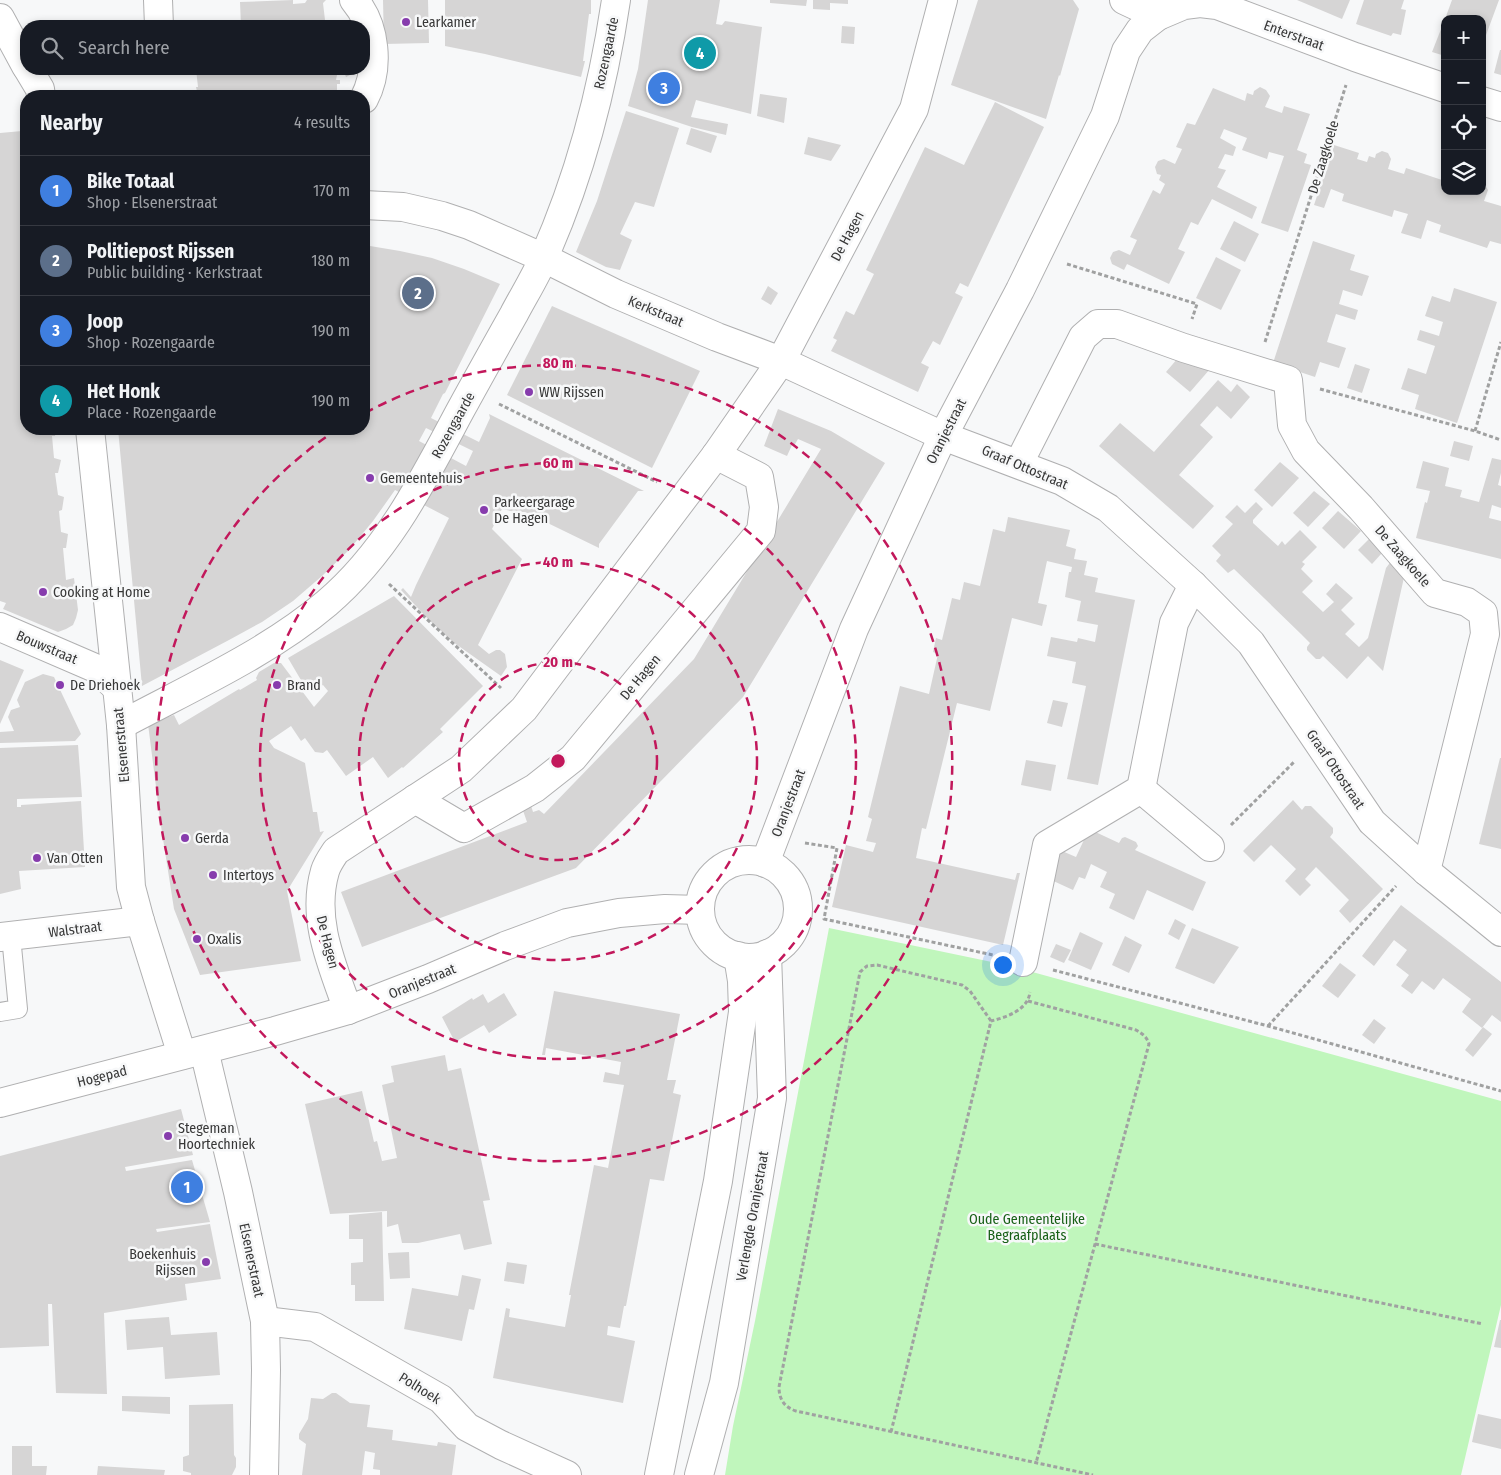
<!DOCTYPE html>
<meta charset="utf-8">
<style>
body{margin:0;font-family:"Fira Sans Condensed",sans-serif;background:#242831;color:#f1f3f6}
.controls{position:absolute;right:15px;top:15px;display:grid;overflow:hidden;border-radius:10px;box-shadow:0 2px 8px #0003}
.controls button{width:45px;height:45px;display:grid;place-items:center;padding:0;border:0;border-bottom:1px solid #363941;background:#171b24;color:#f1f3f6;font:25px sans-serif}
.you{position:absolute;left:1002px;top:964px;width:18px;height:18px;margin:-12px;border:4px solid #fff;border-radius:50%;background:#1a73e8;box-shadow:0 0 0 8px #1a73e833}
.badge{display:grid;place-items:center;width:32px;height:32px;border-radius:50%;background:#0b8043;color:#fff;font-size:16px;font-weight:700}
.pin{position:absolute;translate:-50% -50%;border:2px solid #fff;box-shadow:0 1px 5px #0006}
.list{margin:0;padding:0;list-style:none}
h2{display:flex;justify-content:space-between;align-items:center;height:65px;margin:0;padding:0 20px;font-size:21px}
h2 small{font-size:16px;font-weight:400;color:#9ea1a6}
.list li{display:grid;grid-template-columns:32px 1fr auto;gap:15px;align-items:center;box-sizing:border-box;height:70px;padding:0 20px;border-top:1px solid #363941}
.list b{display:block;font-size:19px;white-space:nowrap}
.list p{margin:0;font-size:16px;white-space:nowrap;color:#9ea1a6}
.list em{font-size:16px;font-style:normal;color:#9ea1a6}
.icon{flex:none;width:28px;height:28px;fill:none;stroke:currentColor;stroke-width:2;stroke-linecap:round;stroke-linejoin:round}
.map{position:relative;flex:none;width:1501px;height:1475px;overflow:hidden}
.search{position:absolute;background:#171b24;box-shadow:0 2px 8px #0003;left:20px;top:20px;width:350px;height:55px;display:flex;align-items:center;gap:12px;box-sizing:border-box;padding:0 18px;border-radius:20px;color:#9ea1a6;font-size:19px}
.panel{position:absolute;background:#171b24;box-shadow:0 2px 8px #0003;left:20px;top:90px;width:350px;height:345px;border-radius:20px}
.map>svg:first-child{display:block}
</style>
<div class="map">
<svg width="1501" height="1475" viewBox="0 0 1501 1475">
<rect width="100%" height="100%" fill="#f7f8f9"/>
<polygon fill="#c0f6bc" points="829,928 1011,966 1501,1101 1501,1305 1461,1475 725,1475 733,1426 755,1321"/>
<g fill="#d6d5d5" fill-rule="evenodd">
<polygon points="293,0 293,4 305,3 307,0 326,0 323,3 325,20 327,20 328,26 241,26 240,2"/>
<polygon points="383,0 428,0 429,43 384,44"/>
<polygon points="445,0 591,0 591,14 589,14 583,61 585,61 581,77 485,54 445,46"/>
<polygon points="648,0 720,0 716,24 722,25 725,21 762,27 751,114 696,100 691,117 728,124 726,135 692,127 628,106 638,69"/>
<polygon points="770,0 807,0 806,6 770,3"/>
<polygon points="813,0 848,0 848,4 830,3 830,10 813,9"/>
<polygon points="978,0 1073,0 1079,9 1060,76 1059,75 1046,119 951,85"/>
<polygon points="1297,0 1350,0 1342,19"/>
<polygon points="1364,0 1404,0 1401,9 1406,10 1401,35 1393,33 1391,36 1356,24"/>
<polygon points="1452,0 1499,0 1482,46 1482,19 1445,19"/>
<polygon points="1445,19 1445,56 1432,52"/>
<polygon points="842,26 855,27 854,44 841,43"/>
<polygon points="1500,50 1501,50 1501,75 1494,73"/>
<polygon points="196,69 347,69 350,75 346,77 344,72 337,75 336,80 340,80 340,84 337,84 337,94 343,96 198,96 196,87 198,87"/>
<polygon points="1260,87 1266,90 1270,96 1265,107 1282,113 1284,106 1310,114 1297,150 1307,154 1304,163 1311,165 1288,232 1261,223 1284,156 1269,152 1267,159 1242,150 1247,138 1224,129 1220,138 1236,147 1233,156 1225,154 1218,168 1226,170 1217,187 1257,207 1252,219 1212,199 1198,225 1191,222 1178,249 1185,252 1169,284 1127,264 1124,270 1112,264 1110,258 1113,252 1119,250 1130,255 1137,240 1130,237 1153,190 1160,194 1165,184 1159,180 1161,175 1157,174 1155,167 1158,161 1164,159 1175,164 1182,149 1176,147 1187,123 1195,125 1213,88 1245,101 1247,93 1253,95 1254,91"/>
<polygon points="760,94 787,98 784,123 757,116"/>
<polygon points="995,102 1044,127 968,287 960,283 955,293 963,297 940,345 933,341 921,363 929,367 918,392 831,351 837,340 833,338 846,311 854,315 874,274 866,270 925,147 964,165"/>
<polygon points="626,111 679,128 654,207 635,202 620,234 632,240 620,270 606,267 576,252 597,201"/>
<polygon points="691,128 717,136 711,153 686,144"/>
<polygon points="22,131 26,153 26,429 56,429 55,436 52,436 54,458 61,460 58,473 55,473 58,495 64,497 62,510 59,511 61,532 68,534 66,548 63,548 66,580 74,578 78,610 76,618 73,625 66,629 58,632 3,609 6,603 0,601 0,133"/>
<polygon points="808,137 841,145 831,161 804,154"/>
<polygon points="1334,145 1359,153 1357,159 1367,162 1369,156 1375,158 1376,154 1382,151 1388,153 1391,159 1388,169 1404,174 1406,168 1445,181 1445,191 1457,191 1463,194 1464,191 1482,191 1482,184 1485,185 1488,190 1484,201 1501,206 1501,244 1490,241 1487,248 1439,232 1441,225 1427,220 1421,239 1401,233 1408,214 1394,210 1392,217 1342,201 1344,194 1331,189 1324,208 1314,205"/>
<polygon points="1234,221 1259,234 1245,262 1220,249"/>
<polygon points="1313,241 1355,255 1350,270 1369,276 1362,296 1343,290 1339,304 1358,310 1355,320 1336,314 1331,329 1327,342 1346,348 1339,368 1320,362 1315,377 1273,363"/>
<path d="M 364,245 L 400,251 L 432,258 L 464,269 L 500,284 L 445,393 L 443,394 L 431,418 L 479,442 L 490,418 L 489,414 L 644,491 L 638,491 L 599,544 L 599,548 L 525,512 L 515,512 L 502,509 L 492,529 L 522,559 L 478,645 L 489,654 L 496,650 L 500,650 L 505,654 L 507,667 L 501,676 L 453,642 L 429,620 L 401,590 L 403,588 L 411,597 L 416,585 L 449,518 L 395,490 L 373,521 L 349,550 L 322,576 L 293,601 L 262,622 L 229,640 L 142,686 L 118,429 L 364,429 ZM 426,428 L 473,451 L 466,466 L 419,441 Z"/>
<polygon points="1216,257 1241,270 1221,310 1196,298"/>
<polygon points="768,286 778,293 771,305 761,299"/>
<polygon points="1454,288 1497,302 1457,423 1415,409 1419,395 1401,389 1408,368 1426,374 1435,346 1417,340 1420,330 1439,336 1443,322 1425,316 1432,296 1450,302"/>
<polygon points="552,306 700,371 652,468 507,395"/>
<polygon points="1178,358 1210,369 1190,392 1166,372"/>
<polygon points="1355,364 1370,369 1362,393 1347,388"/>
<polygon points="1218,380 1231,392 1237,384 1250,397 1231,419 1217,406 1200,425 1213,437 1179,475 1214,506 1193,529 1099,446 1120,423 1154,452"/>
<polygon points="778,409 831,431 885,463 743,697 576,868 362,947 341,892 527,822 520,802 529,799 533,812 539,810 544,814 694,659 821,449 798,439 794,446 792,445 787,456 764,446"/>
<polygon points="1454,441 1473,446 1469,461 1450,456"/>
<polygon points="1492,458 1501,460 1501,473 1498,485 1501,486 1501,508 1492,505 1489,518 1501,521 1501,559 1416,538 1425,502 1427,503 1430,491 1416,488 1423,461 1449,468 1445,486 1462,490 1460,497 1479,502"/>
<polygon points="1280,462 1299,478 1272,507 1254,490"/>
<polygon points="1314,491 1330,504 1308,527 1293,513"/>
<polygon points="1256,502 1263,509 1253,520 1253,523 1278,546 1282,541 1285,545 1300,530 1317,547 1302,562 1305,564 1301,569 1313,581 1302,592 1323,612 1334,602 1326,594 1336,583 1345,591 1353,598 1341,610 1355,624 1345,634 1359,647 1368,638 1386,568 1392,560 1405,573 1383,671 1368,656 1347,679 1323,656 1320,659 1316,659 1307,650 1307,647 1310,643 1301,634 1234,569 1228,573 1216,561 1221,555 1212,546 1233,524 1225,517 1237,505 1245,513"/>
<polygon points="1338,511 1361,531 1344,549 1322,528"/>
<polygon points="1008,517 1070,530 1066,546 1076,549 1074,559 1087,561 1084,575 1098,578 1095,592 1135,600 1098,785 1067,779 1086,686 1072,683 1076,662 1047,656 1051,637 1077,642 1078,638 1095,642 1098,625 1077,621 1081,601 1065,597 1069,572 1071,572 1072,567 1047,561 1038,603 1047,605 1042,626 1012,618 990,711 957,703 926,829 922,828 916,858 1015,880 1017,873 1020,873 1003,945 832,907 846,845 873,852 876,843 866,841 872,819 868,817 900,686 929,694 938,654 933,652 936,638 942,640 952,598 960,600 964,582 980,586 993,529 1005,532"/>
<polygon points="1369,539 1382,553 1372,564 1358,550"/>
<polygon points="394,596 483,686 440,729 443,732 403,768 402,767 388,778 373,757 346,776 327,750 323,753 315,752 305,738 301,741 291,726 269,741 274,748 305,763 313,812 317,812 320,832 324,831 287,891 301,961 200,975 174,909 161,826 148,724 174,715 179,725 239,689 240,690 257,680 256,678 259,672 274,663 281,663 314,707 328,691 323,685 308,692 288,658"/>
<polygon points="0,660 24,670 0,724"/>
<polygon points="43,674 54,677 81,734 75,741 0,743 0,732 14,731 8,717 11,710 20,707 17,700 25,682"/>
<polygon points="1053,700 1068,703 1062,727 1047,723"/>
<polygon points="78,745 82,797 17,799 17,807 21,807 21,805 81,801 85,867 19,871 21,889 0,894 0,748"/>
<polygon points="1500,758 1501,758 1501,849 1479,844"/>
<polygon points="1026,760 1056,765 1051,791 1021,785"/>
<polygon points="1293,800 1302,810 1305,806 1311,806 1333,828 1333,833 1330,837 1383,889 1350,923 1339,911 1349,900 1316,867 1305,879 1311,885 1300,896 1285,881 1296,869 1271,845 1254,862 1243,851"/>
<polygon points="1089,829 1119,843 1122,838 1125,837 1136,842 1138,846 1135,850 1206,882 1193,911 1147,890 1134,920 1109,908 1115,894 1100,887 1107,872 1091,864 1085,879 1079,877 1073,890 1049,879 1062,851 1076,857"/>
<polygon points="1401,905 1501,982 1501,1022 1492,1015 1482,1028 1462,1012 1471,999 1443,978 1434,990 1422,981 1412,994 1401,986 1409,975 1396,965 1407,950 1394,940 1374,966 1362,956"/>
<polygon points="1175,919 1186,925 1179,940 1168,934"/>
<polygon points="1192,928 1239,947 1214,984 1175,968"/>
<polygon points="1080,932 1103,943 1091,970 1068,960"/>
<polygon points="1125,936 1142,945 1129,973 1112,965"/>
<polygon points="1056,944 1071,950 1064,963 1050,957"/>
<polygon points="1340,963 1356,975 1338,998 1322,986"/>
<polygon points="554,991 680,1014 667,1080 676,1080 673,1093 681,1095 664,1181 650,1179 626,1306 624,1306 620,1328 608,1326 607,1335 635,1341 623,1403 493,1378 506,1308 510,1309 509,1317 565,1327 571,1295 569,1295 594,1165 608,1168 624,1085 603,1082 605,1072 619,1075 621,1062 546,1048 545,1055 542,1055"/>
<polygon points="504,993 517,1015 489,1033 484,1025 455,1042 442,1017 472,998 473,1000 483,994 488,1003"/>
<polygon points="1374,1019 1386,1028 1374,1044 1362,1035"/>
<polygon points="1483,1027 1492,1034 1473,1057 1465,1050"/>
<polygon points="445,1055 448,1071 461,1068 490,1200 483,1201 492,1244 464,1250 460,1234 418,1243 402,1243 398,1224 387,1227 387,1211 330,1214 305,1104 362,1091 374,1142 377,1141 382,1161 397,1158 382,1085 394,1082 391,1066"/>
<polygon points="181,1109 193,1155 125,1167 126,1171 192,1160 210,1222 156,1229 157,1232 210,1224 221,1279 185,1284 187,1300 104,1313 107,1394 56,1393 52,1304 48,1304 49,1346 0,1348 0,1156"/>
<polygon points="382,1212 384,1301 355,1301 355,1285 351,1285 351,1263 363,1262 363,1239 349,1239 349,1215"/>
<polygon points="409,1252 410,1278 390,1279 388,1253"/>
<polygon points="507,1262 527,1265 524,1284 504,1281"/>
<polygon points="462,1275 481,1279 474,1310 469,1309 462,1341 404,1329 412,1288 458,1296"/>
<polygon points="169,1317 171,1335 217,1332 220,1375 165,1379 163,1347 127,1350 125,1320"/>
<polygon points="1500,1320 1501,1320 1501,1348 1494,1347"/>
<polygon points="332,1393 336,1393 350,1403 370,1405 367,1427 393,1430 392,1440 437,1446 438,1442 456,1445 452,1475 380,1475 380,1470 373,1469 375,1453 365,1451 362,1475 302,1475 306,1444 299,1439 299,1434 308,1419 311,1398 323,1399"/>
<polygon points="122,1396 170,1397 170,1414 122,1411"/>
<polygon points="233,1404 234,1455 236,1458 236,1467 232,1475 191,1475 191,1473 183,1471 183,1457 189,1455 189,1405"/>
<polygon points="1478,1414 1501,1419 1501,1449 1472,1442"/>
<polygon points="12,1446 32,1446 32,1466 47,1466 46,1475 12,1475"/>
<polygon points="98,1466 165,1470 164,1475 97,1475"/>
</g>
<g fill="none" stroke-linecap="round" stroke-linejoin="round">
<defs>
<polyline id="lane" points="0,1012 18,1009 11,936"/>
<g id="street">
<polyline points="158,0 159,26"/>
<path d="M 354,0 C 376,25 380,69 364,99"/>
<polyline points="1124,0 1158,16 1158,0"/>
<polyline points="0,18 26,66"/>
<polyline points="28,69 40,89 41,96"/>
<polyline points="364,205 403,207 442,216 469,225 544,258 616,294 717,337 781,361 943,436 1062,481 1108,508 1193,585 1251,643 1372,822 1426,871 1501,932"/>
<polyline points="90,429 121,725 131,887 140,921 182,1055"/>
<polyline points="1019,463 1083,337 1098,324 1117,324 1184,348 1288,380 1292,425 1306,451 1361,508 1435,593 1467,602 1483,613 1485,634 1426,871"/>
<polyline points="0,627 95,668 116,687"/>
<path d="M 121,725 C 190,688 268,653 327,603 C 388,551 423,480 460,411 C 478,378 496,346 514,314 C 524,295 536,276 544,257 C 580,176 603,88 616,0"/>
<polyline points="1141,789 1210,847"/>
<polyline points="415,799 464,828 535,788 573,758 761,531 764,507 759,477 716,455"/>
<polyline points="0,937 140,921"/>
<polyline points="1023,962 1047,845 1141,789 1174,623 1193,585"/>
<path d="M 348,1010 C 332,965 311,919 325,871 C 327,864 332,857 336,851 L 461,769 L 524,709 L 716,455 L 781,361 L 914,109 L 943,0"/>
<polyline points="204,1050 238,1192 265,1321 266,1370 264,1475"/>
<polyline points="265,1321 315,1327 441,1399 467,1427 501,1445 567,1475"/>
</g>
<g id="secondary">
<polyline points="1482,101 1501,107"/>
<circle cx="749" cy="909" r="49"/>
<polyline points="765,863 854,629 943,436 1020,290 1105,116 1126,51 1140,30 1158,16 1184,5 1200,3 1217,5 1355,57 1445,88"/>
<polyline points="0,1103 275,1031 348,1010 428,979 505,946 567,923 619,913 665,909 700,910"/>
<polyline points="659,1475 718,1181 743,1012 742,981 738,956"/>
<polyline points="699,1475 724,1383 772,1098 767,954"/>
</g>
</defs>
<use href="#lane" stroke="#b0b0b1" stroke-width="20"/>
<use href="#street" stroke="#b0b0b1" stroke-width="30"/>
<use href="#secondary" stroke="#b0b0b1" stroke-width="30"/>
<g stroke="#a0a1a1" stroke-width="3" stroke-dasharray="4 2.5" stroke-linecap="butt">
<polyline points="1067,264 1197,304 1192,319"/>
<polyline points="1265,342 1346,85"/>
<polyline points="1320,389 1475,431 1501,440"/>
<polyline points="499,404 657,482"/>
<polyline points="1475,431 1501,342"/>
<polyline points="389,584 501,688"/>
<polyline points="1231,825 1294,762"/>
<polyline points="805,843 837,848 824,919 993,955"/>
<polyline points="1053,970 1268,1026 1501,1091"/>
<path d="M 1028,1001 L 1136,1030 C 1143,1034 1147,1037 1149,1044 L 1036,1463"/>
<path d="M 991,1021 L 970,991 L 962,985 L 877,965 L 867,966 L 860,972 L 779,1387 C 779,1399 784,1407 796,1411 L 1093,1475"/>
<polyline points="1268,1026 1396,886"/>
<polyline points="1095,1244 1483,1324"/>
<path d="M 891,1432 L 991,1021 C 1007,1017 1028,1010 1030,992"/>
</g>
<use href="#lane" stroke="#fff" stroke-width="18"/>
<use href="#street" stroke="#fff" stroke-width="28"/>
<use href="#secondary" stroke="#fff" stroke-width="28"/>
</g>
<g fill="none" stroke="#c2185b" stroke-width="2.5" stroke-dasharray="9 6">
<circle cx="558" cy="761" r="99"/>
<circle cx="558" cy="761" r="199"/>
<circle cx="558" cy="761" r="298"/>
<path d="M365 413A398 398 0 1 1 338 429"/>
</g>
<g fill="#873cad" stroke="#f7f8f9" stroke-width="2">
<circle cx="406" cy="22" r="5"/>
<circle cx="529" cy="392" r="5"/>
<circle cx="370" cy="478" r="5"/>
<circle cx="484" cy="510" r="5"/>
<circle cx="43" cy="592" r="5"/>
<circle cx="60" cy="685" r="5"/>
<circle cx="277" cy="685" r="5"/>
<circle cx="185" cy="838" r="5"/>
<circle cx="37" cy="858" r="5"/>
<circle cx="213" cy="875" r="5"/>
<circle cx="197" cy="939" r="5"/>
<circle cx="168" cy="1136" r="5"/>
<circle cx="206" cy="1262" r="5"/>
</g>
<g text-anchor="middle" stroke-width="5" stroke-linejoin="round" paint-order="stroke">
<g font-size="14" fill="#373737" stroke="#f7f8f9" text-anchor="start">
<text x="416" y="27">Learkamer</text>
<text x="539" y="397">WW Rijssen</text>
<text x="380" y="483">Gemeentehuis</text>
<text x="494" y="507">Parkeergarage<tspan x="494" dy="16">De Hagen</tspan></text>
<text x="53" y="597">Cooking at Home</text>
<text x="70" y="690">De Driehoek</text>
<text x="287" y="690">Brand</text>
<text x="195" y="843">Gerda</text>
<text x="47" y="863">Van Otten</text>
<text x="223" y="880">Intertoys</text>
<text x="207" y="944">Oxalis</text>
<text x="178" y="1133">Stegeman<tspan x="178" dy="16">Hoortechniek</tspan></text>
<text x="196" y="1259" text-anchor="end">Boekenhuis<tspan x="196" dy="16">Rijssen</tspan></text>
</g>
<g font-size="14" fill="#373737" stroke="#f7f8f9">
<text transform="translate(1294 35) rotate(20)" y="5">Enterstraat</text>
<text transform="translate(606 53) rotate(-78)" y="5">Rozengaarde</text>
<text transform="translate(1323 157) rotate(-73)" y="5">De Zaagkoele</text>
<text transform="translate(847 236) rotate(-62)" y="5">De Hagen</text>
<text transform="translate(656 311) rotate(23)" y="5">Kerkstraat</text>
<text transform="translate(453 425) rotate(-61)" y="5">Rozengaarde</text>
<text transform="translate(946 431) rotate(-63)" y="5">Oranjestraat</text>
<text transform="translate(1025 467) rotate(23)" y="5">Graaf Ottostraat</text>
<text transform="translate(1403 556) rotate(49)" y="5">De Zaagkoele</text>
<text transform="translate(47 647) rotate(23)" y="5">Bouwstraat</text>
<text transform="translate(640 677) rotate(-50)" y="5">De Hagen</text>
<text transform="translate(121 745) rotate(-95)" y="5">Elsenerstraat</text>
<text transform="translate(1336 769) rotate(56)" y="5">Graaf Ottostraat</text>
<text transform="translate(788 803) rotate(-69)" y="5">Oranjestraat</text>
<text transform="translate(75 929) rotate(-7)" y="5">Walstraat</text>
<text transform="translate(328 942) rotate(76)" y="5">De Hagen</text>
<text transform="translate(422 981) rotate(-22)" y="5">Oranjestraat</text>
<text transform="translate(102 1076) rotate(-14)" y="5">Hogepad</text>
<text transform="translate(752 1216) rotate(-80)" y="5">Verlengde Oranjestraat</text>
<text transform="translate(252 1260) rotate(78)" y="5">Elsenerstraat</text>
<text transform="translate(420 1388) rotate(32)" y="5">Polhoek</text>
</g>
<g font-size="14" fill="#186017" stroke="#f7f8f9">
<text x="1027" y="1224">Oude Gemeentelijke<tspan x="1027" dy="16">Begraafplaats</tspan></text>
</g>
</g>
<circle cx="558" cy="761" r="8" fill="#c2185b" stroke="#f7f8f9" stroke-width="2.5"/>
<g font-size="15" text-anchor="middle" font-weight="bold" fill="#c2185b" stroke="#f7f8f9" stroke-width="5" stroke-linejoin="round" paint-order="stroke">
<text x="558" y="368">80 m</text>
<text x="558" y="468">60 m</text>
<text x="558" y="567">40 m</text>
<text x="558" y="667">20 m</text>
</g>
</svg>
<div class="controls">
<button>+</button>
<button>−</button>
<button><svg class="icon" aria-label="locate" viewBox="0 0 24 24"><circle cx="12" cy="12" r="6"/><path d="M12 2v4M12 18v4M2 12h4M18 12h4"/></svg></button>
<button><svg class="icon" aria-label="layers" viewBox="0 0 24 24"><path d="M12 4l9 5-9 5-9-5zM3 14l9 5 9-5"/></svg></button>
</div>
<div class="you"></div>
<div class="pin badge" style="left:187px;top:1187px;background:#3f7fe0">1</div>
<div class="pin badge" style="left:418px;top:293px;background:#5c6f8a">2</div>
<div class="pin badge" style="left:664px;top:88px;background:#3f7fe0">3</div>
<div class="pin badge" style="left:700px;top:53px;background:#0f9aa8">4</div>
<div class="search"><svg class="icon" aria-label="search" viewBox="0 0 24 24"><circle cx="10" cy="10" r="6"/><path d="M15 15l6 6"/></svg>Search here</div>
<section class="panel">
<h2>Nearby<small>4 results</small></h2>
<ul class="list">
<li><span class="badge" style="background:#3f7fe0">1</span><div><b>Bike Totaal</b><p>Shop · Elsenerstraat</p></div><em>170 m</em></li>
<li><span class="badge" style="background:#5c6f8a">2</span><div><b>Politiepost Rijssen</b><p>Public building · Kerkstraat</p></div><em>180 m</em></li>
<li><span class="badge" style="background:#3f7fe0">3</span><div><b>Joop</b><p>Shop · Rozengaarde</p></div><em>190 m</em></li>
<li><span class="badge" style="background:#0f9aa8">4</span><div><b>Het Honk</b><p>Place · Rozengaarde</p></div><em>190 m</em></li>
</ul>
</section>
</div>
